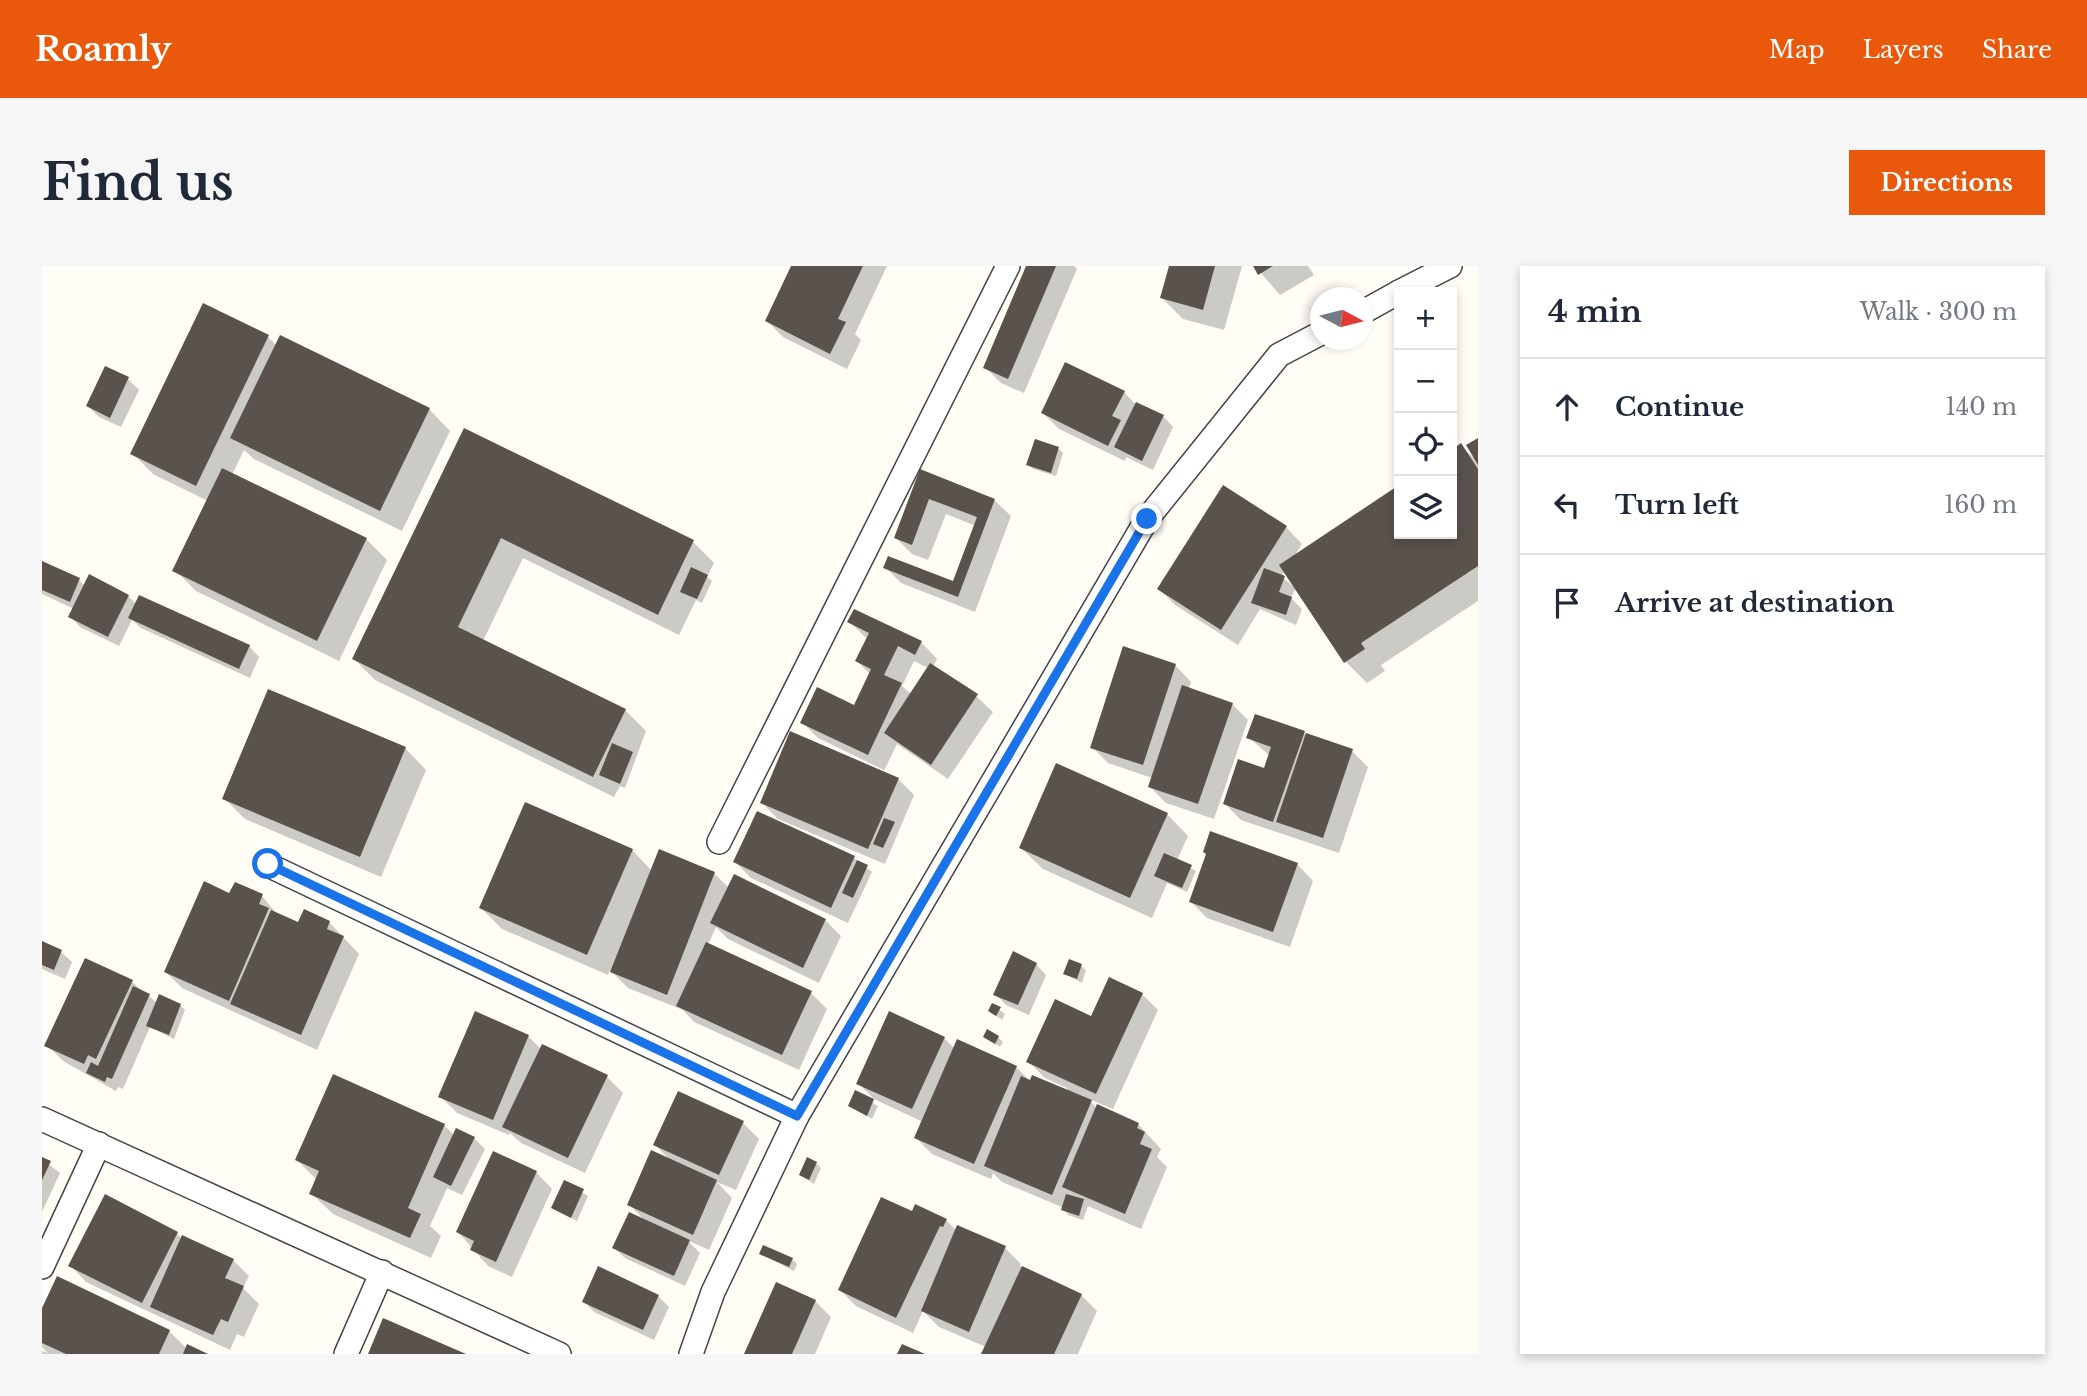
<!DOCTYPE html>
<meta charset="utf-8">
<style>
body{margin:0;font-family:"Libre Baskerville",serif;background:#f6f6f7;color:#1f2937}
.controls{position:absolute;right:21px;top:21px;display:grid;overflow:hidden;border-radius:0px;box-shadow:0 4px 10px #0003}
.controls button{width:63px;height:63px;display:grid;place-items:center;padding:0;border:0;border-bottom:2px solid #e0e1e3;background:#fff;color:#1f2937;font:35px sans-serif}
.compass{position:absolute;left:1268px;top:21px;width:63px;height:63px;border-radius:50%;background:#fff;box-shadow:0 4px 10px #0003;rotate:97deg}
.stop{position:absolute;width:21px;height:21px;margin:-16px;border:5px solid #1a73e8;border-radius:50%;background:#fff}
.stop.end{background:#1a73e8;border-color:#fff;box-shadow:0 2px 7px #0008}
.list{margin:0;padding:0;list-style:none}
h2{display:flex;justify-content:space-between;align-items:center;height:91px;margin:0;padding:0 28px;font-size:30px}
h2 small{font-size:23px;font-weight:400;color:#747a83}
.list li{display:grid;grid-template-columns:46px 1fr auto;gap:21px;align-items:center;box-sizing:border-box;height:98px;padding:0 28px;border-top:2px solid #e0e1e3}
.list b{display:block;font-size:26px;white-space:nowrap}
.list em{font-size:23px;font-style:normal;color:#747a83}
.icon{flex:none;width:38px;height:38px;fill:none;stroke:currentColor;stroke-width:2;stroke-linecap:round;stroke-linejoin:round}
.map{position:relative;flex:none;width:1436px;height:1088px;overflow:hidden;border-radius:0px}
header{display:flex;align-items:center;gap:42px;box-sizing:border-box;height:98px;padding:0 35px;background:#ea580c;color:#fff}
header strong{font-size:33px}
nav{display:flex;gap:38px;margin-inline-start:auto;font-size:24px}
.intro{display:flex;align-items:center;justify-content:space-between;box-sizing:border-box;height:168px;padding:0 42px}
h1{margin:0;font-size:49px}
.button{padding:18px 32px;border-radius:0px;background:#ea580c;color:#fff;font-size:24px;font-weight:700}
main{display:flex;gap:42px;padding:0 42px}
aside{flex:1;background:#fff;border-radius:0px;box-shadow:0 4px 10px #0003}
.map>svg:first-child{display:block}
</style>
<header>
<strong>Roamly</strong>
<nav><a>Map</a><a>Layers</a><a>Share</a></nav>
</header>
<div class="intro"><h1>Find us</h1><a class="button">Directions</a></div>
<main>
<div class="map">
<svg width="1436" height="1088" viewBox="0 0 1436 1088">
<rect width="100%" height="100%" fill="#fffdf5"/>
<g fill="#0003" fill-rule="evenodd">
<polygon points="751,0 845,0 813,68 819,74 805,103 741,71 725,55"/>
<polygon points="986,0 1032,0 1035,3 982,127 959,117 943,101"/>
<polygon points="1129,0 1200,0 1182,64 1141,53 1120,32"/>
<polygon points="1213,0 1266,0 1272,9 1238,29"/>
<polygon points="226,71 235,80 387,143 408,165 360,265 212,193 202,184 190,209 324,273 345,294 297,395 154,325 133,304 166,235 111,208 90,187"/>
<polygon points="64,102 86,113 97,124 79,161 57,151 46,140"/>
<polygon points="1082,126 1094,139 1121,150 1131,161 1111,204 1084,191 1083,195 1017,163 1001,147"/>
<polygon points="423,164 651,276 672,297 665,311 670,315 660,337 654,334 637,369 481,292 441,375 583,444 604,465 583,522 578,520 572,531 333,414 312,393"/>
<path d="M 1436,174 L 1436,335 L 1339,399 L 1343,405 L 1325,417 L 1304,396 L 1254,321 L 1249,332 L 1260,343 L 1254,359 L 1218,343 L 1196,379 L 1133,339 L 1117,323 L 1244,261 L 1260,278 L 1251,292 L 1357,221 L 1357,268 L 1410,268 L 1410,186 L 1419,180 L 1433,193 L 1426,180 ZM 1243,304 L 1252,321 L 1239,310 Z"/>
<polygon points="994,175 1017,183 1021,187 1014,210 991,203 986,198"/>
<polygon points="879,206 952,234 969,250 933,346 859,317 843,301 912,317 934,260 904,248 886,294 870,288 854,272"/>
<polygon points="0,297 37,314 43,320 86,330 94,338 207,380 217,391 208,412 99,362 90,354 77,380 38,361 28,350 32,343 0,328"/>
<path d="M 808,356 L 879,376 L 895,393 L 891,401 L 934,430 L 951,446 L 906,513 L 855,478 L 841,507 L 856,513 L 872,529 L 843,598 L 736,553 L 720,537 L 840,506 L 842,504 L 776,472 L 760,456 L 812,441 L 828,408 L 815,395 L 825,373 ZM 872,395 L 886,402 L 869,428 L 860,420 Z"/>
<polygon points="1133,399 1149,416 1147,423 1190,438 1206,454 1172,553 1124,537 1108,521 1110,512 1066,497 1050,481"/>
<polygon points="1262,467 1310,485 1326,501 1297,587 1199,554 1183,538 1223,504 1228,490 1206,471"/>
<polygon points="363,482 384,504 339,611 203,553 182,532"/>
<polygon points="1125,548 1146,570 1135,594 1154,605 1145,626 1125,617 1110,652 1001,603 979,582"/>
<polygon points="590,584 610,605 672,607 687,622 783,654 799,670 777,717 686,673 674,661 666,679 769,727 785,743 757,804 652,756 641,744 586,722 568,704 566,709 460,663 439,642"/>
<polygon points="1166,589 1255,598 1271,615 1248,681 1165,652 1149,636"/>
<polygon points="812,592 830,606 806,657 709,612 693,596"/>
<polygon points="188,629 220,630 235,648 257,658 287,656 317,688 275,784 140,722 124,706"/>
<polygon points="0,677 19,686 30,696 23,713 0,703"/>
<polygon points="994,698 1004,709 987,749 964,739 953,728"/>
<polygon points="1039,700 1044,704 1040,717 1024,708"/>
<polygon points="90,716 115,737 138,739 143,744 132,773 108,761 81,823 76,821 74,825 21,795 5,779"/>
<polygon points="1100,728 1116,744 1071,843 1045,832 1055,842 1096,858 1119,883 1115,891 1125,901 1099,963 1046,940 1041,954 1026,949 1022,942 960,916 951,907 949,913 890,888 874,872 881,856 832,833 816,817 902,772 913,783 974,801 989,816 1024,825 1025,822 1003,812 987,796 1050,752"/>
<polygon points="951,739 963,748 960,754 948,745"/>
<polygon points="486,770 499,783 565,811 581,827 543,907 479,877 468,867 467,869 415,847 398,830"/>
<polygon points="943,771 956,771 961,776 958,781"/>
<polygon points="637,827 701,857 717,873 694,924 675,916 690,932 667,984 645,974 658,987 643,1020 583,992 572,982 603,955 587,938 629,895 613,879"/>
<polygon points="814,827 836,840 830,853 808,840"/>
<polygon points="402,859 413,870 432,872 443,883 420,929 405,922 388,960 399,970 389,992 291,948 269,927 275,914 255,894"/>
<polygon points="0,893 18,907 0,946"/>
<polygon points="774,897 779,902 772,918 759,909"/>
<polygon points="494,906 510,923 470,1011 446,1000 416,966"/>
<polygon points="523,916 546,930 535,955 511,941"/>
<polygon points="870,948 904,954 915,965 963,982 979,998 978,1000 1039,1029 1055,1045 1036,1088 941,1088 944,1081 897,1061 881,1045 871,1067 814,1040 798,1024"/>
<polygon points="135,967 140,973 191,994 207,1010 201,1022 217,1038 202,1071 195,1068 188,1084 44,1016 28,999"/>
<polygon points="719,988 750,993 755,998 752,1005"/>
<polygon points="616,1030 627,1041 612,1074 552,1046 542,1035"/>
<polygon points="773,1035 789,1051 773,1088 704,1088"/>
<polygon points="0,1046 127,1065 145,1083 162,1088 0,1088 0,1085 6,1087 0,1081"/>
</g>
<g fill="#5a524d">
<polygon points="749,0 821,0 796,53 804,56 788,88 723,55"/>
<polygon points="984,0 1014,0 966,113 941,102"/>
<polygon points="1127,0 1173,0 1161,44 1118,32"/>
<polygon points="1211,0 1231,0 1216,9"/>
<polygon points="161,37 227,69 154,220 88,188"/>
<polygon points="238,69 388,142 338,245 188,172"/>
<polygon points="1023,96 1083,125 1070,150 1079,154 1066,180 999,147"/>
<polygon points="63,100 87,111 68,152 44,140"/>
<polygon points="1094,136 1122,149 1100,195 1072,181"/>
<polygon points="422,162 652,274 616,349 459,272 416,361 584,443 551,511 310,393"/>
<polygon points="1436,172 1436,199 1424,179"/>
<polygon points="993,173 1017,181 1009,207 984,199"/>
<polygon points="1419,177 1436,203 1436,300 1319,377 1323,383 1302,397 1237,299 1357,219 1357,268 1410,268 1410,184"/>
<polygon points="180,202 325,272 275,375 130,305"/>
<polygon points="878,203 953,233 916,331 841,302 846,290 911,315 935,251 887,233 870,279 852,272"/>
<polygon points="1181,219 1245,260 1179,364 1115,323"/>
<polygon points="0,295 38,312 28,336 0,324"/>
<polygon points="649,301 666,309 655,333 638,326"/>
<polygon points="1222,302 1243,310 1237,326 1250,331 1244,349 1209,337"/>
<polygon points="47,308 87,329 66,371 26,351"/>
<polygon points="97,329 208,379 197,403 86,352"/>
<polygon points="812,343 880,375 873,389 856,380 842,409 860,417 826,489 758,457 775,421 812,439 829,403 813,395 827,367 805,356"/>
<polygon points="1081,380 1134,398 1101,499 1048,482"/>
<polygon points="888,397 936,428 889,499 842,467"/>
<polygon points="1140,419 1191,437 1156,538 1106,521"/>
<polygon points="226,423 364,481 318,591 180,533"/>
<polygon points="1213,448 1263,465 1231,556 1181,538 1196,493 1222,502 1229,481 1204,472"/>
<polygon points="748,465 857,512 826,583 718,537"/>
<polygon points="1264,467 1311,483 1281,572 1234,556"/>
<polygon points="570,477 591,486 578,518 557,509"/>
<polygon points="1014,497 1126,547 1088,632 977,582"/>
<polygon points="483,536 591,583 545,689 437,642"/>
<polygon points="715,545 813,590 789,642 691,596"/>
<polygon points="842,552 853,556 841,582 831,578"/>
<polygon points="1168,565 1256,597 1231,666 1147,636 1164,588 1161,586"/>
<polygon points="617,583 673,606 625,729 568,706"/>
<polygon points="1122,587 1150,599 1140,622 1112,610"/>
<polygon points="815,594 826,599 811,632 800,627"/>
<polygon points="692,608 784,653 761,702 668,657"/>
<polygon points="162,615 187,627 193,616 221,628 217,638 227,642 187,735 122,706"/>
<polygon points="262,643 288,655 285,663 302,670 259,769 188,738 229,644 256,656"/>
<polygon points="0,675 20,684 12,704 0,699"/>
<polygon points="664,676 770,725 740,789 634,740"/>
<polygon points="971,685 995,697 976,739 951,729"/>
<polygon points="43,692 91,714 54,793 46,789 42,798 2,780"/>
<polygon points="1027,693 1040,698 1035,713 1021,708"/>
<polygon points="1067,711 1101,727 1054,828 984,796 1013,733 1049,750"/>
<polygon points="91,720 108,728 70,813 65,811 63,816 44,807 49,796 56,800"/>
<polygon points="117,728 139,738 127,769 104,760"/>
<polygon points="950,737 959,741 954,750 946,745"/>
<polygon points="433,745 487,769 451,854 396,831"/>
<polygon points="847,745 903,771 870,843 814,818"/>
<polygon points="945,763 957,770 953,778 941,771"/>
<polygon points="915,773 975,800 932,898 872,872"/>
<polygon points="500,778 566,809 526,892 460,861"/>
<polygon points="291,808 403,858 366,942 379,948 368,972 267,928 277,905 253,894"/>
<polygon points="990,809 1050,834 1010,929 942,900 979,810 988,814"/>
<polygon points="813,824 832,833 825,850 806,840"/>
<polygon points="636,825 702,855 677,909 611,879"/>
<polygon points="1055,838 1097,857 1095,862 1103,866 1098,878 1110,883 1083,948 1020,921"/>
<polygon points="414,862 433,871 409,920 391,911"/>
<polygon points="609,884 675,914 651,969 585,939"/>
<polygon points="451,885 495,905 454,996 428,984 432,975 414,966"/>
<polygon points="0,891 9,895 0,914"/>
<polygon points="765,891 775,896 767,914 757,909"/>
<polygon points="522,914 542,923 529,952 509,942"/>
<polygon points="63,928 136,966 100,1037 26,1000"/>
<polygon points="1024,928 1042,933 1037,950 1019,944"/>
<polygon points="839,931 870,945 873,938 905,953 901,961 898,960 854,1052 796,1024"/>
<polygon points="587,946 648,974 632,1010 570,982"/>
<polygon points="915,959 964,980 927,1066 879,1045"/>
<polygon points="140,969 192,993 183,1012 202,1020 186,1056 179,1053 171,1069 108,1041"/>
<polygon points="721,979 751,992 747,1001 717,988"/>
<polygon points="556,1000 617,1029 601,1064 540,1036"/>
<polygon points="980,1000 1040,1028 1012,1088 939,1088"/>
<polygon points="15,1010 128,1064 117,1088 24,1088 0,1077 0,1042"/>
<polygon points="734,1016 774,1034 750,1088 702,1088"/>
<polygon points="341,1052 424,1088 326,1088"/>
<polygon points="145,1078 166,1088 141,1088"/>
<polygon points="860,1078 883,1088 855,1088"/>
</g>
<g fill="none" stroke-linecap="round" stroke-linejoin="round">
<defs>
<g id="minor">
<polyline points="1357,26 1408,0"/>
<polyline points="1321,46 1357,26"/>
<polyline points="677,576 966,0"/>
<polyline points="226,599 755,850"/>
<polyline points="0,853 517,1088"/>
<polyline points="0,1001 57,878"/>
<polyline points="304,1088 340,1006"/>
<polyline points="649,1088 671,1026 755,850 1105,253 1237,89 1279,67"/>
</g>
</defs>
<use href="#minor" stroke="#444" stroke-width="26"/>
<use href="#minor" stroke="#fff" stroke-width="23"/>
</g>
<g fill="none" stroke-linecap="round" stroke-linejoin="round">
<polyline stroke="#1a73e8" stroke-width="9" points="226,598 755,850 1105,253"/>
</g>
</svg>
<div class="controls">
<button>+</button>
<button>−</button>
<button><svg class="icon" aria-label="locate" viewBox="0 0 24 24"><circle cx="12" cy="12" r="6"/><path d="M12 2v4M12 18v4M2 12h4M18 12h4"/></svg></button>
<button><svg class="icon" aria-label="layers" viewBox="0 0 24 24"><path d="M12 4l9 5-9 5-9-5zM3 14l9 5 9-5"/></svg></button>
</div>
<svg class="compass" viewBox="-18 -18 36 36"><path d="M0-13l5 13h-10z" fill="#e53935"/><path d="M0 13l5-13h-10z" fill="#747a83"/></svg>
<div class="stop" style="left:226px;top:598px"></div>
<div class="stop end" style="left:1105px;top:253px"></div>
</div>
<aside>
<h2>4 min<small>Walk · 300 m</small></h2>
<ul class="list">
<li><svg class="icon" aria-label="ahead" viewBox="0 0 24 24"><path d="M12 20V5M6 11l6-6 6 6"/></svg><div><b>Continue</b></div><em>140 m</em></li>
<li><svg class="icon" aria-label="left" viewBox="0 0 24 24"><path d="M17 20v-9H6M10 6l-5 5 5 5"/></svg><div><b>Turn left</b></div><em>160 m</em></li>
<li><svg class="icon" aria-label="arrive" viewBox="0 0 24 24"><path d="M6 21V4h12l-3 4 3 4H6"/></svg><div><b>Arrive at destination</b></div></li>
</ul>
</aside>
</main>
